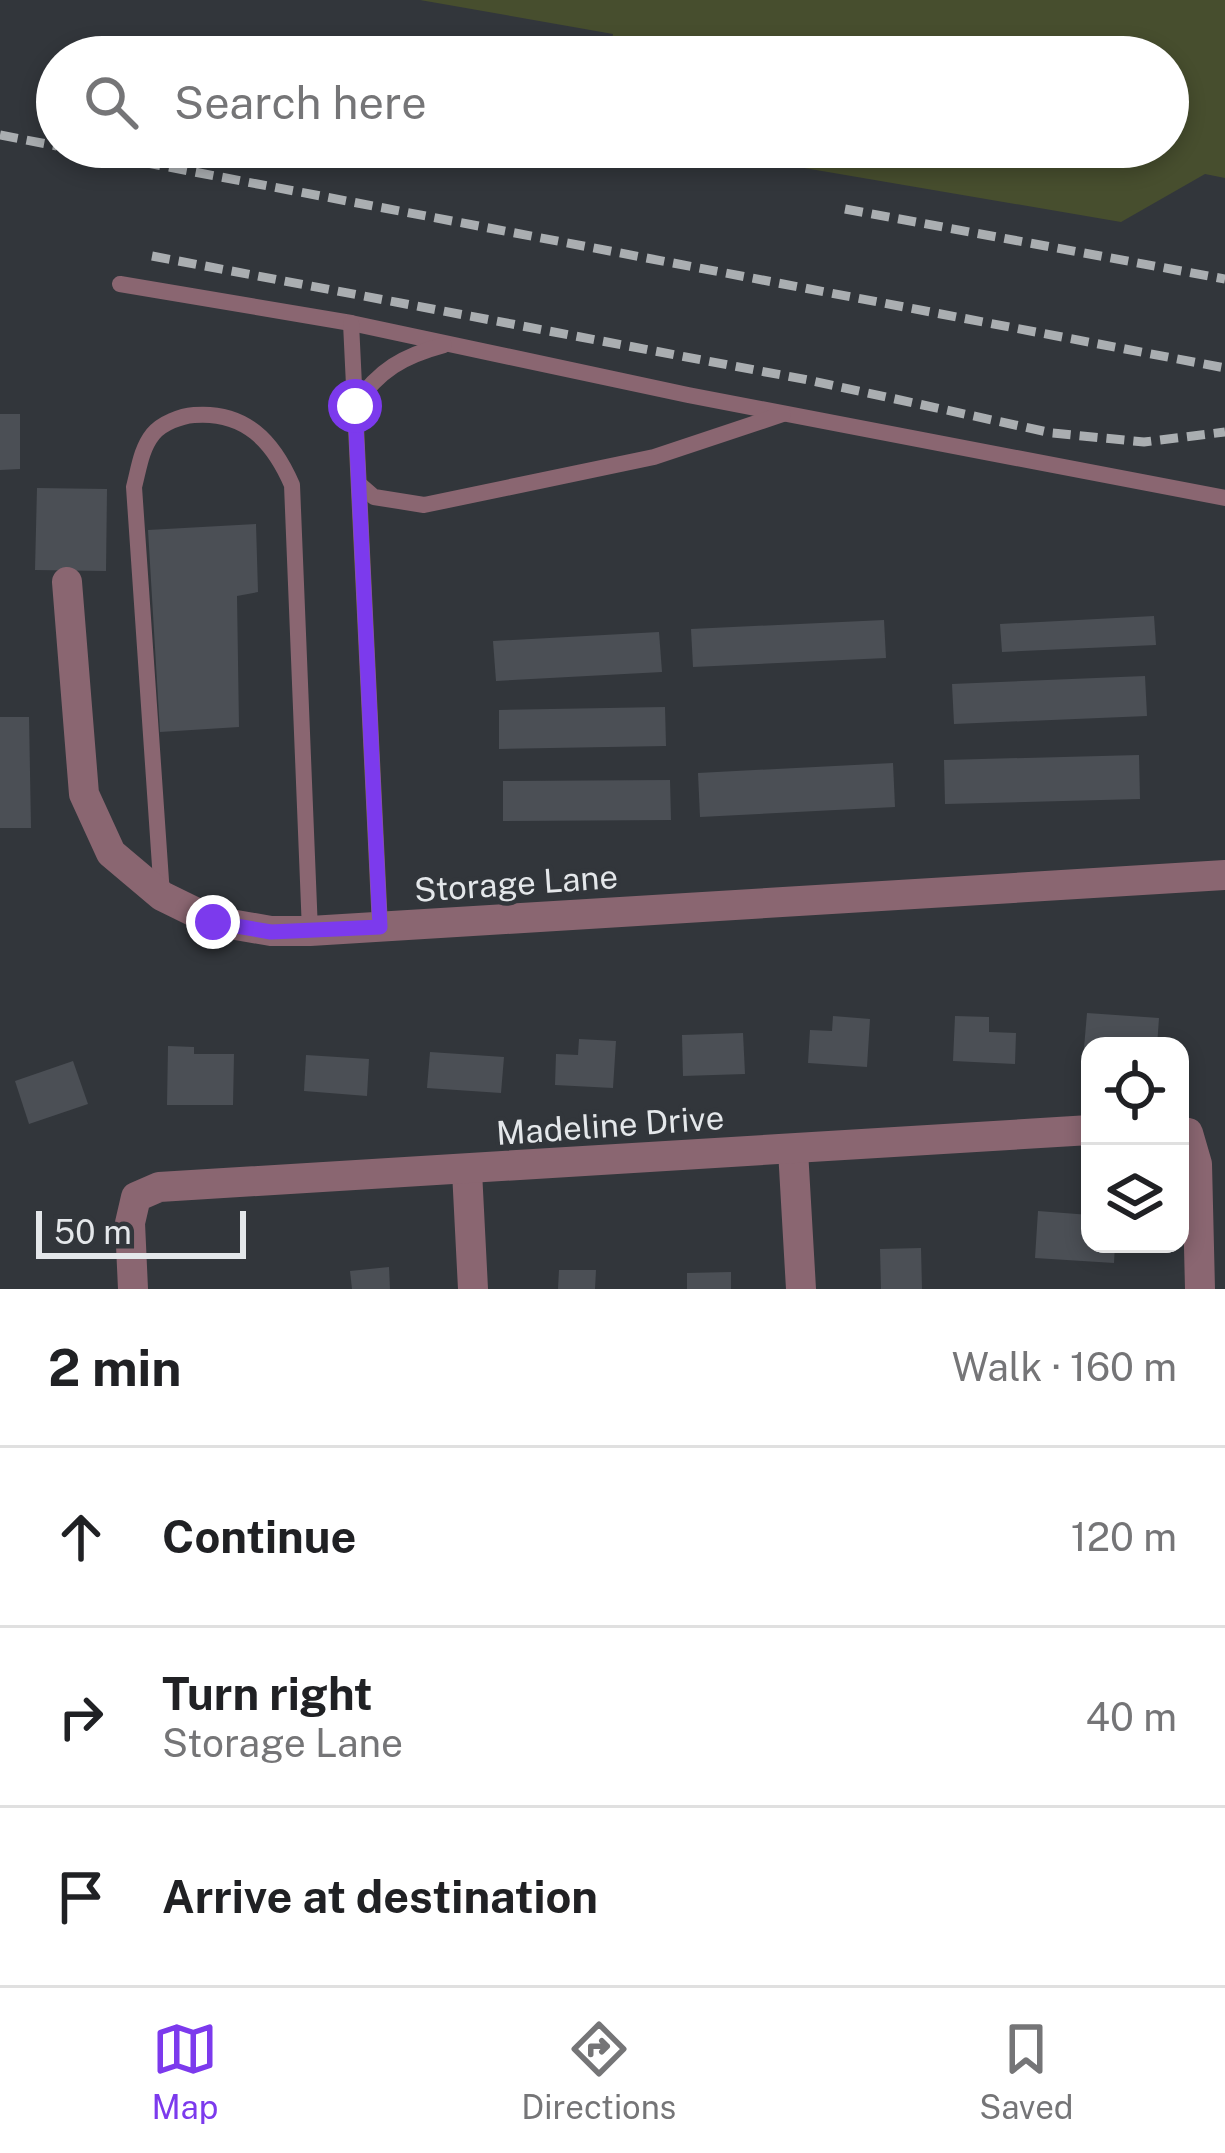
<!DOCTYPE html>
<meta charset="utf-8">
<style>
body{margin:0;font-family:"Public Sans",sans-serif;background:#f2f2f2;color:#202124}
.controls{position:absolute;right:36px;bottom:36px;display:grid;overflow:hidden;border-radius:24px;box-shadow:0 6px 18px #0003}
.controls button{width:108px;height:108px;display:grid;place-items:center;padding:0;border:0;border-bottom:3px solid #e0e0e0;background:#fff;color:#202124;font:60px sans-serif}
.scale{position:absolute;left:36px;bottom:30px;width:210px;box-sizing:border-box;padding-left:12px;border:6px solid #e4e7ea;border-top:0;font-size:33px;line-height:42px;white-space:nowrap;color:#e4e7ea;-webkit-text-stroke:9px #32363b;paint-order:stroke}
.stop{position:absolute;width:36px;height:36px;margin:-27px;border:9px solid #7c3aed;border-radius:50%;background:#fff}
.stop.end{background:#7c3aed;border-color:#fff;box-shadow:0 3px 12px #0008}
.list{margin:0;padding:0;list-style:none}
h2{display:flex;justify-content:space-between;align-items:center;height:156px;margin:0;padding:0 48px;font-size:51px}
h2 small{font-size:39px;font-weight:400;color:#757577}
.list li{display:grid;grid-template-columns:78px 1fr auto;gap:36px;align-items:center;box-sizing:border-box;height:180px;padding:0 48px;border-top:3px solid #e0e0e0}
.list b{display:block;font-size:45px;white-space:nowrap}
.list p{margin:0;font-size:39px;white-space:nowrap;color:#757577}
.list em{font-size:39px;font-style:normal;color:#757577}
.icon{flex:none;width:66px;height:66px;fill:none;stroke:currentColor;stroke-width:2;stroke-linecap:round;stroke-linejoin:round}
.map{position:relative;flex:none;width:1225px;height:1289px;overflow:hidden}
.search{position:absolute;background:#fff;box-shadow:0 6px 18px #0003;left:36px;right:36px;top:36px;height:132px;display:flex;align-items:center;gap:30px;box-sizing:border-box;padding:0 42px;border-radius:66px;color:#757577;font-size:45px}
.sheet{height:696px;background:#fff}
nav{display:flex;justify-content:space-around;align-items:center;box-sizing:border-box;height:168px;border-top:3px solid #e0e0e0;background:#fff;font-size:33px;color:#757577}
nav a{display:grid;justify-items:center;gap:6px}
nav .on{color:#7c3aed}
.map>svg:first-child{display:block}
</style>
<div class="map">
<svg width="1225" height="1289" viewBox="0 0 1225 1289">
<rect width="100%" height="100%" fill="#32363b"/>
<polygon fill="#474e2e" points="420,0 1225,0 1225,178 1205,174 1121,222 681,147 1168,147 1168,57 609,57 613,34"/>
<g fill="#4b4f55">
<polygon points="0,414 20,414 20,469 0,470"/>
<polygon points="37,488 107,489 106,571 35,570"/>
<polygon points="256,524 258,592 237,596 239,727 160,732 148,530"/>
<polygon points="1154,616 1156,645 1002,652 1000,624"/>
<polygon points="884,620 886,658 693,667 691,629"/>
<polygon points="659,632 662,672 496,681 493,641"/>
<polygon points="1145,676 1147,716 954,724 952,684"/>
<polygon points="665,707 666,746 499,749 499,710"/>
<polygon points="0,717 29,717 31,828 0,828"/>
<polygon points="1139,755 1140,799 945,804 944,760"/>
<polygon points="893,763 895,807 700,817 698,773"/>
<polygon points="670,780 671,820 503,821 503,781"/>
<polygon points="1087,1013 1159,1018 1157,1046 1084,1048"/>
<polygon points="833,1016 870,1019 867,1067 808,1063 810,1030 832,1031"/>
<polygon points="955,1016 989,1017 989,1032 1016,1033 1015,1064 953,1061"/>
<polygon points="743,1033 745,1074 683,1076 682,1035"/>
<polygon points="579,1039 616,1041 613,1088 555,1085 556,1054 578,1055"/>
<polygon points="168,1046 194,1047 194,1054 234,1054 233,1105 167,1105"/>
<polygon points="430,1052 504,1057 501,1093 427,1088"/>
<polygon points="306,1055 369,1059 367,1096 304,1091"/>
<polygon points="73,1061 88,1104 29,1124 15,1081"/>
<polygon points="1038,1211 1090,1215 1090,1244 1115,1244 1114,1263 1035,1258"/>
<polygon points="921,1248 922,1289 881,1289 880,1249"/>
<polygon points="389,1267 390,1289 352,1289 350,1271"/>
<polygon points="559,1270 596,1270 595,1289 558,1289"/>
<polygon points="731,1272 731,1289 687,1289 687,1273"/>
</g>
<g fill="none" stroke-linecap="round" stroke-linejoin="round">
<g stroke="#8a6671" stroke-width="16">
<polyline points="120,284 351,323 688,395 1225,498"/>
<polyline points="351,323 380,927"/>
<path d="M 355,405 C 379,370 403,356 444,345"/>
<polyline points="359,484 374,497 424,505 654,457 783,414"/>
<path d="M 162,895 L 134,487 C 139,468 141,449 153,434 C 162,423 181,416 194,415 C 245,411 273,441 292,485 L 310,931"/>
</g>
<g stroke="#8a6671" stroke-width="30">
<polyline points="67,582 84,794 111,853 162,896 213,921 271,931 310,931 1225,875"/>
<polyline points="1180,1132 1188,1133 1197,1164 1200,1289"/>
<polyline points="793,1150 801,1289"/>
<polyline points="467,1171 473,1289"/>
<polyline points="133,1289 130,1223 136,1197 159,1187 1090,1130"/>
</g>
<g stroke="#aaaeb1" stroke-width="9" stroke-dasharray="18 9" stroke-linecap="butt">
<polyline points="0,135 57,146"/>
<polyline points="63,147 1225,368"/>
<polyline points="845,209 1225,279"/>
<polyline points="152,256 808,380 1052,433 1144,442 1225,432"/>
</g>
</g>
<g fill="none" stroke-linecap="round" stroke-linejoin="round">
<polyline stroke="#7c3aed" stroke-width="15" points="213,922 271,932 380,927 355,406"/>
</g>
<g text-anchor="middle" stroke-width="9" stroke-linejoin="round" paint-order="stroke">
<g font-size="33" fill="#e4e7ea" stroke="#32363b">
<text transform="translate(516 883) rotate(-4)" y="12">Storage Lane</text>
<text transform="translate(610 1125) rotate(-4)" y="12">Madeline Drive</text>
</g>
</g>
</svg>
<div class="controls">
<button><svg class="icon" aria-label="locate" viewBox="0 0 24 24"><circle cx="12" cy="12" r="6"/><path d="M12 2v4M12 18v4M2 12h4M18 12h4"/></svg></button>
<button><svg class="icon" aria-label="layers" viewBox="0 0 24 24"><path d="M12 4l9 5-9 5-9-5zM3 14l9 5 9-5"/></svg></button>
</div>
<div class="scale">50 m</div>
<div class="stop" style="left:355px;top:406px"></div>
<div class="stop end" style="left:213px;top:922px"></div>
<div class="search"><svg class="icon" aria-label="search" viewBox="0 0 24 24"><circle cx="10" cy="10" r="6"/><path d="M15 15l6 6"/></svg>Search here</div>
</div>
<section class="sheet">
<h2>2 min<small>Walk · 160 m</small></h2>
<ul class="list">
<li><svg class="icon" aria-label="ahead" viewBox="0 0 24 24"><path d="M12 20V5M6 11l6-6 6 6"/></svg><div><b>Continue</b></div><em>120 m</em></li>
<li><svg class="icon" aria-label="right" viewBox="0 0 24 24"><path d="M7 20v-9h11M14 6l5 5-5 5"/></svg><div><b>Turn right</b><p>Storage Lane</p></div><em>40 m</em></li>
<li><svg class="icon" aria-label="arrive" viewBox="0 0 24 24"><path d="M6 21V4h12l-3 4 3 4H6"/></svg><div><b>Arrive at destination</b></div></li>
</ul>
</section>
<nav>
<a class="on"><svg class="icon" aria-label="map" viewBox="0 0 24 24"><path d="M3 6l6-2 6 2 6-2v14l-6 2-6-2-6 2zM9 4v14M15 6v14"/></svg>Map</a>
<a><svg class="icon" aria-label="directions" viewBox="0 0 24 24"><path d="M12 3l9 9-9 9-9-9zM9 14v-3h6M13 9l2 2-2 2"/></svg>Directions</a>
<a><svg class="icon" aria-label="saved" viewBox="0 0 24 24"><path d="M7 4h10v16l-5-4-5 4z"/></svg>Saved</a>
</nav>
